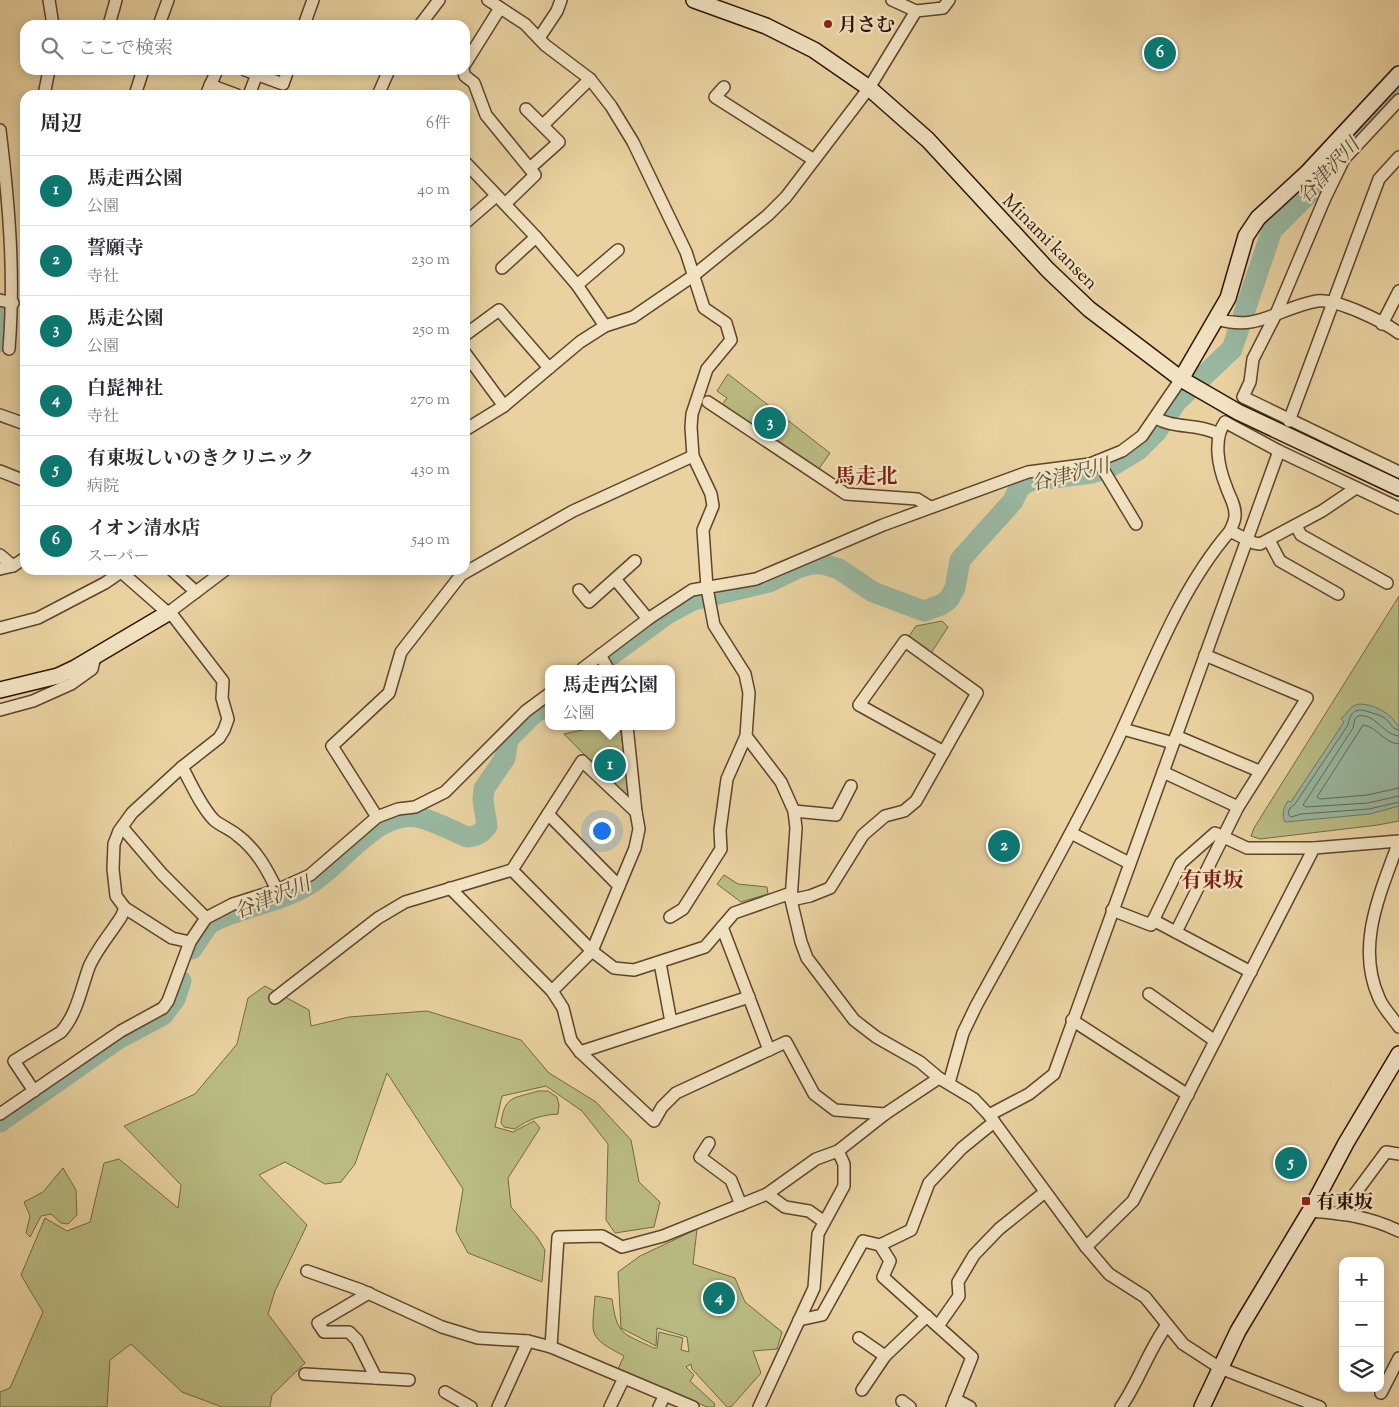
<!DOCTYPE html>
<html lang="ja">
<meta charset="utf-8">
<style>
body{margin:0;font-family:"Sorts Mill Goudy","Noto Serif JP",serif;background:#f2f2f3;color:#2b2b33}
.controls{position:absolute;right:15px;bottom:15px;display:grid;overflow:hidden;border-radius:10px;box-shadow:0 2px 12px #0003}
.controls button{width:45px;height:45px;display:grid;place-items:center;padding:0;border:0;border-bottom:1px solid #e1e1e2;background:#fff;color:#2b2b33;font:25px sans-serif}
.you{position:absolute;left:601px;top:830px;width:18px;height:18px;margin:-12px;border:4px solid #fff;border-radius:50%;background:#1a73e8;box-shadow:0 0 0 8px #1a73e833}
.badge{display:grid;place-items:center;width:32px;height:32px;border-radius:50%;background:#0f766e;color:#fff;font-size:16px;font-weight:700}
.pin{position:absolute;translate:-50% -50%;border:2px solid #fff;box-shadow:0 1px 5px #0006}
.popup{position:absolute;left:545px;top:665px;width:130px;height:65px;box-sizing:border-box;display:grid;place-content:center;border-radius:10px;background:#fff;filter:drop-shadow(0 1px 4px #0005);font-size:16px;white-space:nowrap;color:#7c7c81}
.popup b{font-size:19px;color:#2b2b33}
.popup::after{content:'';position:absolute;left:50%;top:100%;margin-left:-10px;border:10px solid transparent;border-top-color:#fff}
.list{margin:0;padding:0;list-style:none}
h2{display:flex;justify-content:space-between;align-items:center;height:65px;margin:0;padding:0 20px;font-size:21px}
h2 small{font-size:16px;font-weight:400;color:#7c7c81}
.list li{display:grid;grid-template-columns:32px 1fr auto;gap:15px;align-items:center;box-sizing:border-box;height:70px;padding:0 20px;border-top:1px solid #e1e1e2}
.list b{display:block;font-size:19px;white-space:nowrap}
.list p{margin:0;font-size:16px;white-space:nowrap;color:#7c7c81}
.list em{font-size:16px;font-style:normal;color:#7c7c81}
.icon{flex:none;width:28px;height:28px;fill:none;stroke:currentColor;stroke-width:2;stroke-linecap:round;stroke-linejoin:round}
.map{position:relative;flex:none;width:1399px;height:1407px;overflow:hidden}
.search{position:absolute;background:#fff;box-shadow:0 2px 12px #0003;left:20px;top:20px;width:450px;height:55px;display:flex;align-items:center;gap:12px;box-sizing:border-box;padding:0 18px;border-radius:15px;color:#7c7c81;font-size:19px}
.panel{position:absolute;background:#fff;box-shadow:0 2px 12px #0003;left:20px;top:90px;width:450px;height:485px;border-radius:15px}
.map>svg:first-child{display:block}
</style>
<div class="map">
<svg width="1399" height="1407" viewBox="0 0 1399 1407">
<rect width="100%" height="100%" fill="#e9d2a0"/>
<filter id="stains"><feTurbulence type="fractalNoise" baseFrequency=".004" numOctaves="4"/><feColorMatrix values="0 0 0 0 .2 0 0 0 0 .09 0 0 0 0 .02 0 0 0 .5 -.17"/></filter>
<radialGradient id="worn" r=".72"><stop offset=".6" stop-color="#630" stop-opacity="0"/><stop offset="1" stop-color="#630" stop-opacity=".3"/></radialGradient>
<g fill="#b9bb82" stroke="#746844">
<polygon points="728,374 830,453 818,470 777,440 721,406 727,398 717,391"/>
<polygon points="1399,596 1399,821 1378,825 1260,839 1251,836 1254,828"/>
<polygon points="942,621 948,627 931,653 909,636 916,626"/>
<polygon points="600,726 620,726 630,795 626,797 564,734"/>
<polygon points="724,875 738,884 767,887 768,894 741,902 717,884"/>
<polygon points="265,986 309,1010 311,1026 349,1017 427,1011 521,1040 549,1073 596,1102 631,1140 639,1182 660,1202 654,1227 615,1233 606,1220 608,1144 582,1111 546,1086 502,1096 495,1127 513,1132 534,1121 540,1128 508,1178 511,1207 537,1237 545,1250 542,1282 468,1253 456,1231 463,1189 387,1073 355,1164 341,1182 325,1184 285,1162 259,1175 307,1225 275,1291 268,1314 305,1363 272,1395 270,1407 222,1407 182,1392 131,1344 110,1360 107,1407 0,1407 0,1392 10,1388 43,1312 21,1275 45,1218 67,1231 90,1222 104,1163 119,1159 178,1208 181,1185 124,1126 195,1094 237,1044 248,998"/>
<path d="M 538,1091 L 548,1091 L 557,1097 L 559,1105 L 558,1114 C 541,1115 529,1119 515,1129 L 504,1127 L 501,1123 C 505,1095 513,1099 538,1091 Z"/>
<polygon points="63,1168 76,1190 77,1215 68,1224 61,1223 51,1214 41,1216 30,1237 26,1233 30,1216 24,1202 43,1192"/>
<path d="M 697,1229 L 693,1264 L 735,1278 L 745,1302 L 782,1332 L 777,1349 L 753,1351 L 761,1373 L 731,1407 L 727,1407 L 692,1369 L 691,1364 L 686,1367 L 694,1375 L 690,1381 L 715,1404 L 714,1407 L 707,1407 L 618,1369 L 624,1356 C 587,1336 592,1337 595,1296 L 612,1299 C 617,1335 622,1333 654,1348 L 657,1348 L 659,1332 L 683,1338 L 681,1350 L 689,1352 L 687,1337 L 657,1328 L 656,1346 L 621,1328 L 618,1272 L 640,1256 Z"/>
</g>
<path fill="#98b8a1" stroke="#6e7663" d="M 1359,704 C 1370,704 1382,709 1391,717 C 1394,720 1395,723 1399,726 L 1399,806 L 1370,814 L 1285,822 C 1281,815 1284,807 1288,801 L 1291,802 L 1344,722 L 1341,719 L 1353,706 Z"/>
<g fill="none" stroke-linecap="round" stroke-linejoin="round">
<g stroke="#646654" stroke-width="1">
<path d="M 1399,730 C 1392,729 1392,725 1387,720 C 1382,715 1375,714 1369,712 C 1356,707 1350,712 1348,725 L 1295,804 L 1290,808 L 1288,814 L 1291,817 L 1301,814 L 1369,809 L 1399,802"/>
<path d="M 1399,736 C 1383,735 1376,713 1358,716 L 1355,719 L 1353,728 L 1303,805 L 1306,807 L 1368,803 L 1399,796"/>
<path d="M 1399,744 C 1383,743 1378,727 1363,725 L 1317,797 L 1320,799 L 1367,795 L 1399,788"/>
</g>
<g stroke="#98b8a1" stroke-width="21">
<polyline points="0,314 4,318 0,342"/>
<polyline points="592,669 667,614 693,600 769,582 800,567 811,564 823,564 839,569 873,592 924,611 941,605 949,599 955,588 960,560 1013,501 1019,488 1029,481 1092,473 1110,467 1138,450 1157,431 1177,401 1232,349 1272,230 1312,190 1331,164 1399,92"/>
<path d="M 192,949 L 208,925 L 216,920 C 245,907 282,901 308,885 C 342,866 378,806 421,818 C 437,822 452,831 467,837 C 477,836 481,834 487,826 L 483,800 L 484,789 L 505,758 L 508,739 L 531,716 L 549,702"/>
<polyline points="0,1122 118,1039 163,1015 175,999 181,981"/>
</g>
<defs>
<g id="street">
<polyline points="49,0 53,25"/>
<polyline points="488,0 525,24 545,45 590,79 611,106 633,142 686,252 704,308 726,323 731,340 707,369 692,414 691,427 693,456 711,494 713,506 703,530 707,588 714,625 745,674 749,693 746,736 781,782 794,811 796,828 791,900 801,942 807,958 854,1020 876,1037 920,1062 939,1078 974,1099 989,1115 1086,1247 1109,1274 1145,1297 1183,1344 1220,1368 1320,1407"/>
<polyline points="892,0 916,11"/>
<polyline points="109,25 116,0"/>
<polyline points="159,25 168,0"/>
<polyline points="304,25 313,0"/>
<polyline points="420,25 439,0"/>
<polyline points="539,38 557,11 561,0"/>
<polyline points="465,64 500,8"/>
<polyline points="245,70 283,84 288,70"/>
<polyline points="463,70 465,76 474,83 486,115 535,175 505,204"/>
<polyline points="210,85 237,95"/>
<polyline points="724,87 715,97 814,160"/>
<polyline points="44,95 49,70"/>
<polyline points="135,95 143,70"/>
<polyline points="206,95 217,70"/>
<polyline points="249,95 257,74"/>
<polyline points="378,95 389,70"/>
<polyline points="1399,100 1344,159 1325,198 1276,314 1253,359 1250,382 1243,397 1399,472"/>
<polyline points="526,109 559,142 530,168"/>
<polyline points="543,125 590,79"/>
<path d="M 0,130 C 9,204 15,276 9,349"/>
<polyline points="465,162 536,237 577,285 605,326"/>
<polyline points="465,223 496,196"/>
<polyline points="502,268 536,237"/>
<polyline points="577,285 618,250"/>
<polyline points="0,300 13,303"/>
<path d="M 1217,319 C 1258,332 1278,308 1317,301 C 1336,298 1384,322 1399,333"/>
<polyline points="1382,324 1399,291"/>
<polyline points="465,335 499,310 549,368"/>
<polyline points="465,353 504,406"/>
<polyline points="708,402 846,494 917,499 930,507"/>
<polyline points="0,415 25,424"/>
<path d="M 1156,418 C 1174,429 1198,423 1218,434"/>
<polyline points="1289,421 1379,179 1399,157"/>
<polyline points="465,430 504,406 580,342 605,326 633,317 693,276 768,215 786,197 869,88 916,11 943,8 949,0"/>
<polyline points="1098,461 1136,524"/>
<polyline points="0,471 25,481"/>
<polyline points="1296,526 1301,535 1387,583"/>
<path d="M 1230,531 C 1232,526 1235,521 1235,516 C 1236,505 1229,496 1226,486 C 1218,466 1213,439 1225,422 L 1279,451 L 1399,508"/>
<polyline points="1269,540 1280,561 1338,594"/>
<polyline points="0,555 13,566"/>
<polyline points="0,569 13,566 25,558"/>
<polyline points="119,570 168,613 225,570"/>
<polyline points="172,570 196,592"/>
<polyline points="615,579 648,619"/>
<polyline points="579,590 589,602 635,561"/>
<polyline points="170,612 223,681 222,698 228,719 224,730 219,738 182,767"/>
<polyline points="0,628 38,618 105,583 121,572"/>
<polyline points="600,655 608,669"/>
<polyline points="582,669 648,619 692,590 756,579 883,525 1028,472 1090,464 1122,451 1142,436 1181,379"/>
<polyline points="0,710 33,701 71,684 92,669 95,657"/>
<polyline points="627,726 636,812"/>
<polyline points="1123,729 1173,743"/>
<polyline points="1176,736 1259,771"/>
<polyline points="1163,772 1238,807"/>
<polyline points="794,811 836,815 851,786"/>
<polyline points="548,814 619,886"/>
<polyline points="377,817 332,746 389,693 401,652 461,575 573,511 693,456"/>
<polyline points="122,827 162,874 206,918"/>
<polyline points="1073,834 1129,863"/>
<path d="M 1399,841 C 1381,892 1355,945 1379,998 C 1383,1008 1393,1018 1399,1027"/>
<polyline points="512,870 592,951 614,968 634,970 705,947 734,913 791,893"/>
<polyline points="450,888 552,991 563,1008 571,1040 580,1052 654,1121 662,1107 676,1093 786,1042 814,1094 835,1110 885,1114"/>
<polyline points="791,900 810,896 830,888 863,835 885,816 904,811 916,801 977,693 905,641 859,705 944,752"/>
<polyline points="1112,910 1151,925 1181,863 1215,833 1247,848 1314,848"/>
<polyline points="670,917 683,909 721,849 720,830 727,779 746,736"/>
<polyline points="1153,920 1251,972"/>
<polyline points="722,927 769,1050"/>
<polyline points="1176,932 1238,807 1307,698 1205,655"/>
<path d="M 190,942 L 172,938 L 125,908 L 116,896 L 113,869 L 114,844 L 119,831 L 132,813 L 182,767 C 192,785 200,805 214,820 C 221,826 230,829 237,835 C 256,849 267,869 277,890"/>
<polyline points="660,963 671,1022"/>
<polyline points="1149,994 1215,1041"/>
<polyline points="275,998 378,918 405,902 512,870 582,761 636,812 639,829 635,848 592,951 552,991"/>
<polyline points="1072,1020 1188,1095"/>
<polyline points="580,1052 749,997"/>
<path d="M 949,1083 L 963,1033 L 976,1006 C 1021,924 1067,844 1108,760 C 1146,683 1174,596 1230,531 L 1254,543 L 1260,544 L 1322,511 L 1356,488"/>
<path d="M 34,1091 L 14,1061 L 61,1032 C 77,1014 81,989 89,967 C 96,950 111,933 121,917 L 125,908"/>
<polyline points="0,1114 121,1031 163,1008 168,1001 190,942 206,918 233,904 277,890 310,875 377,817 398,809 415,807 445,792 526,711 549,694"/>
<polyline points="989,1115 1029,1094 1054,1074 1279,451"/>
<polyline points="709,1143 700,1157 731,1180 741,1205"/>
<polyline points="767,1194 785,1207 809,1211 823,1221"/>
<path d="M 1310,1211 C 1344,1214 1368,1216 1399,1231"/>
<polyline points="1340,1214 1386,1152 1399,1154"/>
<polyline points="880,1245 890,1261 883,1277 972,1357 952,1407"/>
<polyline points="1086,1247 1133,1201 1314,848 1399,841"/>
<polyline points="307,1271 361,1290 442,1327 478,1338 528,1341 551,1347"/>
<polyline points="369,1293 318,1323 324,1332 349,1332 357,1340 376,1378"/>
<polyline points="799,1320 822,1315 863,1241 880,1245 911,1230 929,1183 962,1148 994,1122"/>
<polyline points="938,1326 959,1296 958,1282 974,1255 999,1229 1045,1192"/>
<polyline points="859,1338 885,1356"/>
<polyline points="305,1374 409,1380"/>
<polyline points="862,1390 885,1356 927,1316"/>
<polyline points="445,1392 471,1407"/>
<polyline points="1381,1393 1399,1358"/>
<polyline points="955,1399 970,1407"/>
<polyline points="902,1401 910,1407"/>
<polyline points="498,1407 528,1341"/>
<polyline points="610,1407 624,1378"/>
<polyline points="659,1407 665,1395"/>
<polyline points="693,1407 551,1347 558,1237 602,1236 622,1247 663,1236 767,1194 816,1159 838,1151 885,1114 939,1078"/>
<polyline points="759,1407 814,1288 818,1234 844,1186 844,1164 838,1151"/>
<path d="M 1121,1407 C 1139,1381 1148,1351 1167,1325"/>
</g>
<g id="secondary">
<polyline points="694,0 766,26 814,50 869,88 928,140 1048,270 1089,309 1181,379 1238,412 1399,488"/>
<polyline points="1181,379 1228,298 1246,236 1258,218 1307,173 1399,74"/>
<polyline points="0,690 58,676 75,668 168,613"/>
<polyline points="1202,1407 1238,1331 1310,1211 1346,1143 1399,1054"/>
</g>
</defs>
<use href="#street" stroke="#5e442c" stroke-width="14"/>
<use href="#secondary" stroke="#2f1406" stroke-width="18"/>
<use href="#street" stroke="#f1e2c1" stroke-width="11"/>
<use href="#secondary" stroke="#f1e2c1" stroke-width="15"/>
</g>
<g fill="#8f2418" stroke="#f1e2c1" stroke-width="2">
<circle cx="828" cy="24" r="5"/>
<rect x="1301" y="1196" width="10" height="10" rx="2.5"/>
</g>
<g text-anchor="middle" stroke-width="4.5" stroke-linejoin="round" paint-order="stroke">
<g font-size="19" font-weight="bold" fill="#2f1406" stroke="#f1e2c1" text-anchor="start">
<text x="838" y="31">月さむ</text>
<text x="1316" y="1208">有東坂</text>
</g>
<g font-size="19" fill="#2f1406" stroke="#f1e2c1">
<text transform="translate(1051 241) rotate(45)" y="7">Minami kansen</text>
</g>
<g font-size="20" font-style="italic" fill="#544d3c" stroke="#f1e2c1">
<text transform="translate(1328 170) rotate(-47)" y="7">谷津沢川</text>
<text transform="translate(1070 474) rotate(-14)" y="7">谷津沢川</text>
<text transform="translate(272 897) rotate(-22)" y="7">谷津沢川</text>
</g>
<g font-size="21" font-weight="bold" fill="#7a1f14" stroke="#f1e2c1">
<text x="866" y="483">馬走北</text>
<text x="1212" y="887">有東坂</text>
</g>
</g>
<rect width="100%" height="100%" filter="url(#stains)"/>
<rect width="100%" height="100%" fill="url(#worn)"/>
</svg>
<div class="controls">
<button>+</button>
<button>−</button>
<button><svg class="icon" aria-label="layers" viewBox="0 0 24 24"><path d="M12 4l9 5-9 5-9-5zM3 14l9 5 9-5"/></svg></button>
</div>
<div class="you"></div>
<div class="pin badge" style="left:610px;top:765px">1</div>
<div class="popup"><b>馬走西公園</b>公園</div>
<div class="pin badge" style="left:1004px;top:846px">2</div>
<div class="pin badge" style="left:770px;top:423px">3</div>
<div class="pin badge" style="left:719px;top:1298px">4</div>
<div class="pin badge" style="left:1291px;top:1163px">5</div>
<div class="pin badge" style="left:1160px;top:53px">6</div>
<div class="search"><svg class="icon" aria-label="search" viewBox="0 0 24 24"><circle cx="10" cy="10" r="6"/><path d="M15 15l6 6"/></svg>ここで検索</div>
<section class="panel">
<h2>周辺<small>6件</small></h2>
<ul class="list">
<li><span class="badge">1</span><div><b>馬走西公園</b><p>公園</p></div><em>40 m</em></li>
<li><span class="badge">2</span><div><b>誓願寺</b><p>寺社</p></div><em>230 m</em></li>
<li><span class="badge">3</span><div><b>馬走公園</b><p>公園</p></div><em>250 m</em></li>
<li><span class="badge">4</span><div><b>白髭神社</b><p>寺社</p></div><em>270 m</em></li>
<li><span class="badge">5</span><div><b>有東坂しいのきクリニック</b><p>病院</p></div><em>430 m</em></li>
<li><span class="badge">6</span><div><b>イオン清水店</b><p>スーパー</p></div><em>540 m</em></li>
</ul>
</section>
</div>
